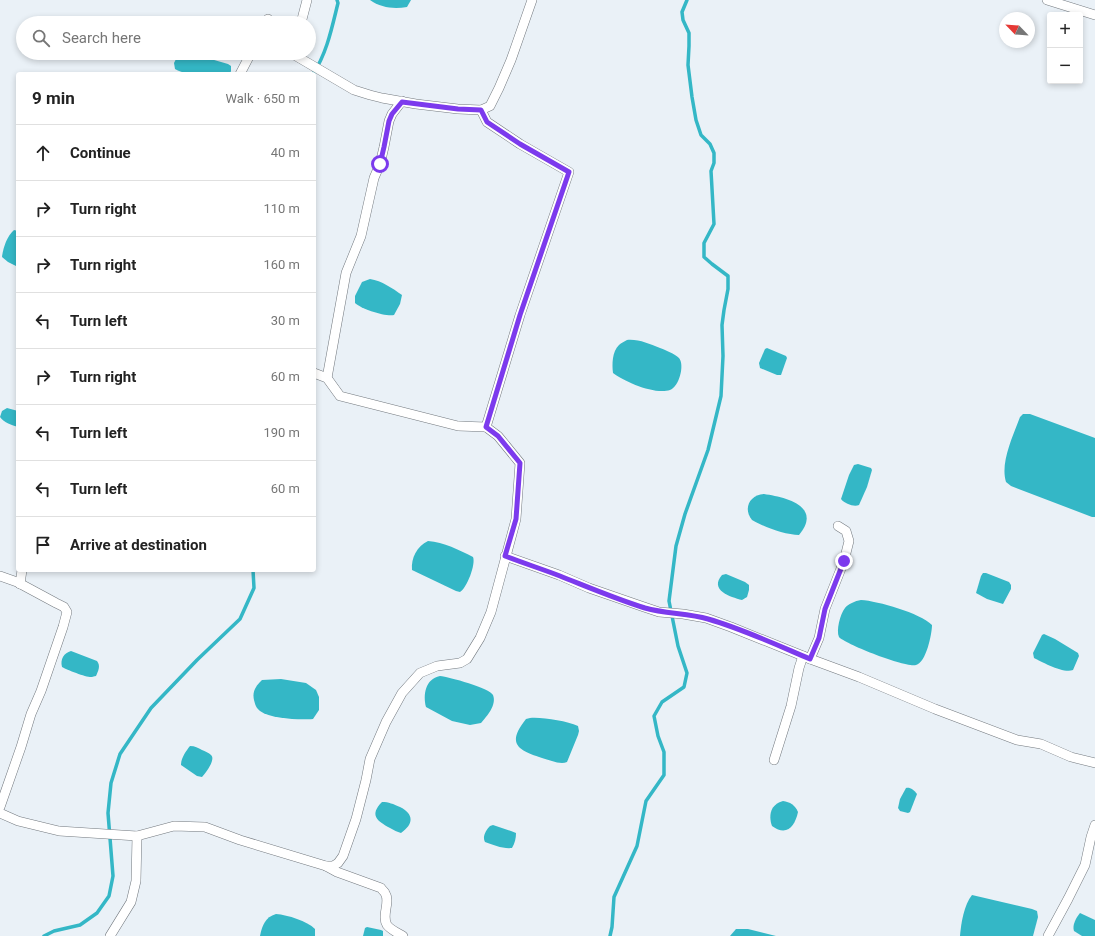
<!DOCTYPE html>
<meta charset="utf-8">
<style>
body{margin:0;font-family:Roboto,sans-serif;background:#f6f6f6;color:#222}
.controls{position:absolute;right:12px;top:12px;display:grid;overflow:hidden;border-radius:4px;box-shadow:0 2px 6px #0003}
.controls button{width:36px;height:36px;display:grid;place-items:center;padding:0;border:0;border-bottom:1px solid #e0e0e0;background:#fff;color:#222;font:20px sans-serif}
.compass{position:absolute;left:999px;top:12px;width:36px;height:36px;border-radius:50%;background:#fff;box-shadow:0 2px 6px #0003;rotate:295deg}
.stop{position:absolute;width:12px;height:12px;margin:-9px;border:3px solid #7c3aed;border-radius:50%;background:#fff}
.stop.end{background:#7c3aed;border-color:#fff;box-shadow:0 1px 4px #0008}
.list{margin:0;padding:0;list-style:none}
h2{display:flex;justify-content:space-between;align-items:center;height:52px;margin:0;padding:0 16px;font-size:17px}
h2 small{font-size:13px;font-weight:400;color:#767676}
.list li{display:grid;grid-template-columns:26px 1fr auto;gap:12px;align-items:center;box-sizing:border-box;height:56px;padding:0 16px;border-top:1px solid #e0e0e0}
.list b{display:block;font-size:15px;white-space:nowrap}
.list em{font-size:13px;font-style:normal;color:#767676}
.icon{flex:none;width:22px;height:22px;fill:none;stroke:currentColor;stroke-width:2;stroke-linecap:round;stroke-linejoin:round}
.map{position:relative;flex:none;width:1095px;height:936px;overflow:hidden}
.search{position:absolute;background:#fff;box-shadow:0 2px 6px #0003;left:16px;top:16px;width:300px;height:44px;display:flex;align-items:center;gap:10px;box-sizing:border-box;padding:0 14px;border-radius:22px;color:#767676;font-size:15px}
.panel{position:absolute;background:#fff;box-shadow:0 2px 6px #0003;left:16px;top:72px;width:300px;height:500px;border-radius:4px}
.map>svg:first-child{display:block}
</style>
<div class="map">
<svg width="1095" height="936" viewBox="0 0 1095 936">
<rect width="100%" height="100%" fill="#eaf1f7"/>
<g fill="#34b7c6">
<path d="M 370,0 L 411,0 L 407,7 C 394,9 381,8 370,0 Z"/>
<path d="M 179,53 L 190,53 L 228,64 L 231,66 L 231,71 L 230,74 C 216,74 187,77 175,69 L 174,63 Z"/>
<path d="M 14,230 L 18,231 L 18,267 L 8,262 L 2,257 C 3,248 7,236 14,230 Z"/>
<path d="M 370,279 C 382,281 392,288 402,295 L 400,304 L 394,315 C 386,317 361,309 355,303 L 355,296 L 362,282 Z"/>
<path d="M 627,340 C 639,339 649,344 660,348 C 665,350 675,354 679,358 C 685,365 679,387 670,390 C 655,395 625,382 613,373 C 612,364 612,352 619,345 C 621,343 625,341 627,340 Z"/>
<polygon points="767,348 786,356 787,358 781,375 777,375 760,368 759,363 765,349"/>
<path d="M 7,408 L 18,411 L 18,427 C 12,425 4,423 0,417 L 2,411 Z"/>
<path d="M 1023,414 L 1030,414 L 1095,438 L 1095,517 L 1092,517 L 1011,486 L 1006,482 C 1000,463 1013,436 1020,417 Z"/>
<path d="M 858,464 L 871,468 L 872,470 L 867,487 L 859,505 C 854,507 845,504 841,499 L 849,475 L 854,465 Z"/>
<path d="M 764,494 C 785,497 823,506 799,535 C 785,535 764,527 752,520 C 743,509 749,495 764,494 Z"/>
<path d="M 428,541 C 444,542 459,550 473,557 C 476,564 467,588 460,592 L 456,591 L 412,570 C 411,558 417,546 428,541 Z"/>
<polygon points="983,573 986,573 1009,582 1011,585 1011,589 1003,604 987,599 976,593 981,576"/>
<path d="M 726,574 L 745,582 L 749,585 L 749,590 L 747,597 L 742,600 C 730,597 709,590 722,575 Z"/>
<path d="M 861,600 C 878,601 920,613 932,625 C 932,634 926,663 916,665 C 906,668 845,644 839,637 C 836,631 840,614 845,608 C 848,604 855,601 861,600 Z"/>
<path d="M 1044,634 L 1055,639 L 1078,653 L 1079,656 L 1073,670 C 1064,674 1042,662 1034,658 L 1033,653 L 1042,635 Z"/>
<path d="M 71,651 L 97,661 C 101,666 98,671 96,676 C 94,676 93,677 92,677 C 88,678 67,670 62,667 C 60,659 64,653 71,651 Z"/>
<path d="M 440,676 C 449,677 490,688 493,695 C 497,705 487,716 481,723 L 470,725 L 452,721 L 426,707 C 423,695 425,679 440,676 Z"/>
<path d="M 281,679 L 306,683 L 316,690 L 319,697 L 319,710 L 313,719 C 300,720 271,719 260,711 C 256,708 255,704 254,700 C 252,691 256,686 262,680 Z"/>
<path d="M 530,718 C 543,717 566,721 578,726 L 579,731 L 578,735 L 567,762 C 560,765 550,760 542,758 C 518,750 506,744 526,719 Z"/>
<path d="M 190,746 C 195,746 198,748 202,750 C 205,751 209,753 211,755 C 216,759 206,773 202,777 L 197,776 L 181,765 C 181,758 186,751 190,746 Z"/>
<path d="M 906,788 C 910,787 914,790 917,794 L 910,812 L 908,813 L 900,811 L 898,808 L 900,799 Z"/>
<path d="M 783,801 C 790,802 795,805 798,812 C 795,826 787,837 772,826 C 768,815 771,804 783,801 Z"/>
<path d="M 382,802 C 389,802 393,804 400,807 C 414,814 414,824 401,833 C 397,832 394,830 390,828 C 377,821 369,815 382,802 Z"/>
<path d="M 493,825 L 511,831 L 516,833 C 516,838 515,843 512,848 C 503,849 493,845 485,842 C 482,837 486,830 490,826 Z"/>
<path d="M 972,895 L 1032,909 L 1037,911 L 1038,917 L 1033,936 L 960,936 C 961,923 964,905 972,895 Z"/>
<path d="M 1080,913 L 1095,920 L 1095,936 L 1082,936 L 1074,931 C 1072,925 1076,918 1080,913 Z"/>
<path d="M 276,914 C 288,915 307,921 315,929 L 315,936 L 260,936 C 262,926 265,917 276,914 Z"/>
<polygon points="367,927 381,930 383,931 383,936 363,936 365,928"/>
<polygon points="736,929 748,929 776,936 730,936"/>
</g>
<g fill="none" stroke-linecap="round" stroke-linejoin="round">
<g stroke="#34b7c6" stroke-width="3.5">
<path d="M 313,74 C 327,53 332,27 338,3 L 337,0"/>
<polyline points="44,936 54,931 80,925 97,913 109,896 113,876 108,813 111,783 120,754 151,708 197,660 240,619 254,588 253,570"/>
<polyline points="610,936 612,927 614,897 637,846 646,801 664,775 664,752 658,736 654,716 662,702 684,687 687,673 678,646 669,601 676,546 685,514 708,450 721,396 723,356 722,325 724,310 728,289 728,276 712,264 704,257 704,243 714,224 711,171 714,163 714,153 710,144 701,135 696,120 692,97 688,65 689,46 689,33 683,20 682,12 687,0"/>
</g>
<defs>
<g id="minor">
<polyline points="1047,0 1095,15"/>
<polyline points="266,23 268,19"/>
<polyline points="301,23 307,0"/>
<polyline points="291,53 354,90 370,95 382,98 416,104 458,109 481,110 490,106 499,88 511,60 532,0"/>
<polyline points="240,74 251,53"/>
<polyline points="314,373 327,378 340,396 458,426 486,427"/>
<polyline points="327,378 346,273 361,236 374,178 380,164 384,147 389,121 392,114 402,101"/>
<polyline points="505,556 559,575 589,588 644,607 659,612 683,614 706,618 731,627 813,660 859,677 935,709 1017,740 1041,744 1071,757 1095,763"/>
<polyline points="0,576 17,582 56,603 64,607 67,612 63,627 41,691 31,714 21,747 0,807"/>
<polyline points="20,584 22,570"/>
<polyline points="810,659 819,638 825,609 844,561 849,541 846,531 838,526"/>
<polyline points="774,760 791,706 799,668 803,656"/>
<polyline points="0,813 18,821 59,831 137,836 174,826 205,827 240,840 326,866 333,866 338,863 343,856 356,819 366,780 370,759 386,722 402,693 420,673 437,666 460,663 467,659 480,638 491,612 516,519 520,463 498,436 486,427 520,315 569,172 520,144 487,122 481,110"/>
<path d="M 326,866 L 337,872 L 381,888 C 382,890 384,891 385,893 C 391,902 381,915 387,925 C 391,930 398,933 403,936"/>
<polyline points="110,936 131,902 136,881 137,836"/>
<polyline points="1048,936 1068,899 1085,865 1091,837 1095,825"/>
</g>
</defs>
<use href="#minor" stroke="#73797f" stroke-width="10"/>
<use href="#minor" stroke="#fff" stroke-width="9"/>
</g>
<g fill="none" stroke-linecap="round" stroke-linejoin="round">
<path stroke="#7c3aed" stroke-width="5" d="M 380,164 L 384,147 L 389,121 L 392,114 L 402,102 L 458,109 L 481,110 L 487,122 L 520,144 L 569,172 L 520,315 L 486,427 L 498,436 L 520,463 L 516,519 L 505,556 C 523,563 542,569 560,576 C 588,587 616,599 645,608 C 666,614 688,613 708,619 C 743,629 777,645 810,659 L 819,638 L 825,609 L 844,561"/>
</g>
</svg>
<div class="controls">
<button>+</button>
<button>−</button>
</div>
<svg class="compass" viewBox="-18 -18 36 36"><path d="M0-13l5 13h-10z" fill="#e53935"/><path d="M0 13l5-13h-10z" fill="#767676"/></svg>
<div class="stop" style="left:380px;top:164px"></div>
<div class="stop end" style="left:844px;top:561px"></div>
<div class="search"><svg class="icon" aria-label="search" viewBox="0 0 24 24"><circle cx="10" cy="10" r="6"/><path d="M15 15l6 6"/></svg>Search here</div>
<section class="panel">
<h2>9 min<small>Walk · 650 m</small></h2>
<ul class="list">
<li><svg class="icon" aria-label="ahead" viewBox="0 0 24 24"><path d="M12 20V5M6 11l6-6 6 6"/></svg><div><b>Continue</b></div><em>40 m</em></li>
<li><svg class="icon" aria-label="right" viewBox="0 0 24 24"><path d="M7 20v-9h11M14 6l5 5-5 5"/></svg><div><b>Turn right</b></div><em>110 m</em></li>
<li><svg class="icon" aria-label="right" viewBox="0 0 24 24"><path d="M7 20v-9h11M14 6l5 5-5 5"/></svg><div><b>Turn right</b></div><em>160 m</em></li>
<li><svg class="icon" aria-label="left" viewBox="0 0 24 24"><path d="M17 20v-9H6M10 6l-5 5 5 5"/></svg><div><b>Turn left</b></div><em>30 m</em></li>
<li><svg class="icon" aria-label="right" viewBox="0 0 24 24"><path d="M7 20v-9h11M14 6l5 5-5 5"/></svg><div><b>Turn right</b></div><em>60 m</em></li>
<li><svg class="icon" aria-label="left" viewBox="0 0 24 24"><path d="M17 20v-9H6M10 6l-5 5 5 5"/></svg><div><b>Turn left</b></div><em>190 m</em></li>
<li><svg class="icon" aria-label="left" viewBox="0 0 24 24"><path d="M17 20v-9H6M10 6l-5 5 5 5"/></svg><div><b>Turn left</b></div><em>60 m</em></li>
<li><svg class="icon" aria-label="arrive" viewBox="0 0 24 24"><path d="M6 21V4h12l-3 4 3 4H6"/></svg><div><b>Arrive at destination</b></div></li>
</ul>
</section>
</div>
